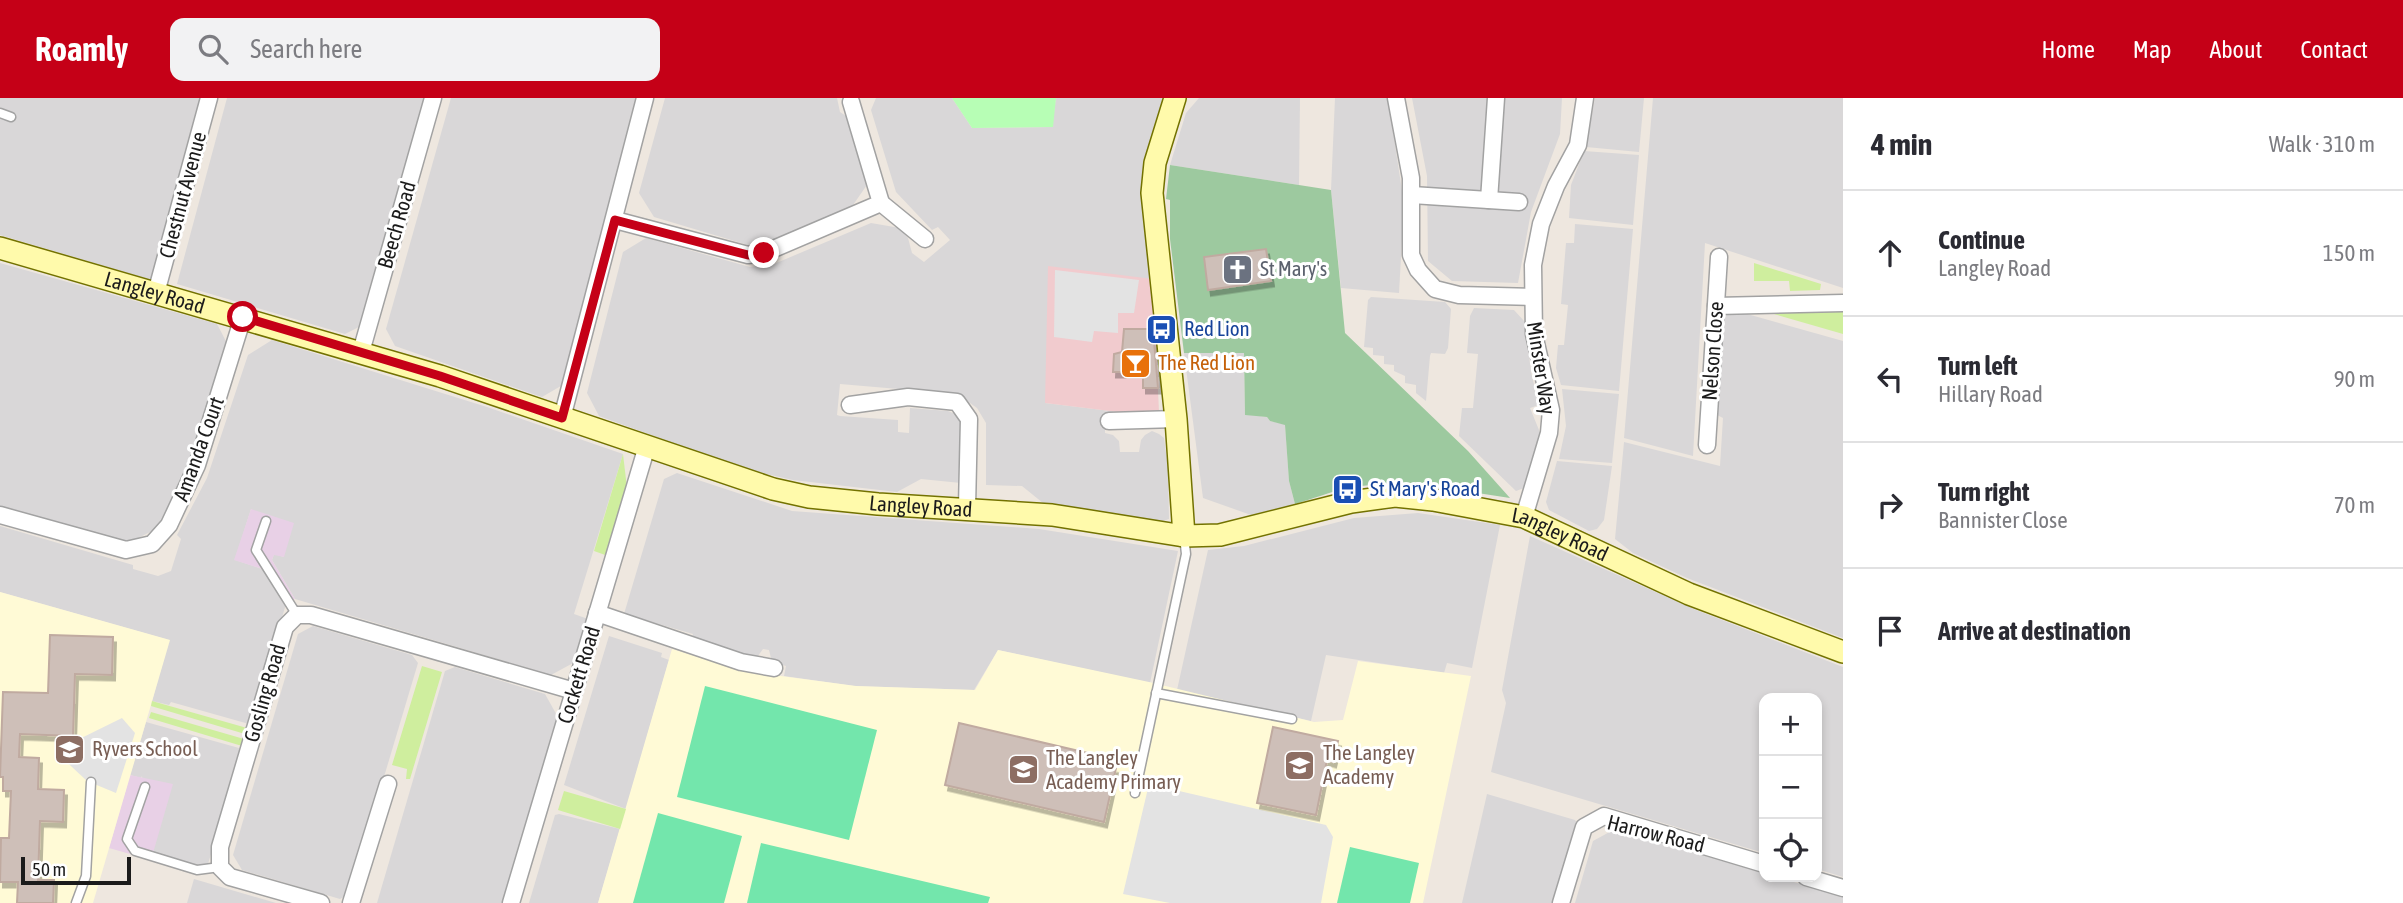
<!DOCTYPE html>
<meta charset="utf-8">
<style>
body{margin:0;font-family:"Asap Condensed",sans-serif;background:#f2f2f3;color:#2b2b33}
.controls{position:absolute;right:21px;bottom:21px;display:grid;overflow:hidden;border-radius:14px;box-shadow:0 4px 10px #0003}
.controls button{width:63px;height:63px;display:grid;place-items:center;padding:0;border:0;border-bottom:2px solid #e1e1e2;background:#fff;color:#2b2b33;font:35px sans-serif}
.scale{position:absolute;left:21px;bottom:18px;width:110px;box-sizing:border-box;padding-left:7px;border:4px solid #1b1b1b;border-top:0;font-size:19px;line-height:24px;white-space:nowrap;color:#1b1b1b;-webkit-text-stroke:5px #fff;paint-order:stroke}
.stop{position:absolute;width:21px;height:21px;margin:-16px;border:5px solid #c50017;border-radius:50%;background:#fff}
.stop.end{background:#c50017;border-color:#fff;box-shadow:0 2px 7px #0008}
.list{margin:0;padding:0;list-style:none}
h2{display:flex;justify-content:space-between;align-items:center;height:91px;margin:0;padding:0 28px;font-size:30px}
h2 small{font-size:23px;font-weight:400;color:#7c7c81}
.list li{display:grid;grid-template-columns:46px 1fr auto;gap:21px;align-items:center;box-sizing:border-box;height:126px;padding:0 28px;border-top:2px solid #e1e1e2}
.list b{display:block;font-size:26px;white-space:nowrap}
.list p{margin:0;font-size:23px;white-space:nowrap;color:#7c7c81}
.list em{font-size:23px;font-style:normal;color:#7c7c81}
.icon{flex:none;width:38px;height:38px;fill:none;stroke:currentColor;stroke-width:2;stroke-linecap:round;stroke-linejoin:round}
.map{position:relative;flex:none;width:1843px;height:805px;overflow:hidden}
header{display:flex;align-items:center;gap:42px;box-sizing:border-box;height:98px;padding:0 35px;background:#c50017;color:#fff}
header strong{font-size:33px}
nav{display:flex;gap:38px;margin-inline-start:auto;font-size:24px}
.search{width:490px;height:63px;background:#f2f2f3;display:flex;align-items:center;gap:18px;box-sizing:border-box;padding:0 24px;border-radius:14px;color:#7c7c81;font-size:26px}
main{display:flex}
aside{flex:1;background:#fff}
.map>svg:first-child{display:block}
</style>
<header>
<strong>Roamly</strong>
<div class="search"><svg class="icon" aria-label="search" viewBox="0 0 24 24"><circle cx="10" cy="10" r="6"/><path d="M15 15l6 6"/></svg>Search here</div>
<nav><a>Home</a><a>Map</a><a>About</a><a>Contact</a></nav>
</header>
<main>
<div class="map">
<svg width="1843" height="805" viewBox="0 0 1843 805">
<defs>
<filter id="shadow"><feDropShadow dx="3" dy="5.5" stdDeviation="0" flood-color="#0004"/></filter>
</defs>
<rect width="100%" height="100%" fill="#eee7df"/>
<g fill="#d9d7d8">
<polygon points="0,0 202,0 152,182 0,137"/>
<polygon points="227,0 426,0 363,227 345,236 177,186"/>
<polygon points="451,0 639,0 566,285 542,299 395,248 386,231"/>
<polygon points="665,0 837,0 840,14 849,20 869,84 853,107 773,147 748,147 654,119 639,95"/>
<polygon points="876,0 952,0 972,30 1052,29 1056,0 1169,0 1153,181 1045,305 1135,316 1105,319 1105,335 1113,337 1119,343 1120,354 1139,354 1141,342 1145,337 1152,333 1159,336 1164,340 1168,370 1169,421 1163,423 1043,405 1022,388 986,387 986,325 977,310 957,296 840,286 837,317 840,318 898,322 898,334 909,335 910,310 948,313 960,318 967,329 961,385 921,381 897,394 793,382 745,371 599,318 587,295 623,154 646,140 750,169 774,166 871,125 900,130 908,140 912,155 924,164 950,142 938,129 932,132 896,94 871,12"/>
<polygon points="1199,0 1300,0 1299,87 1170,67 1186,15"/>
<polygon points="1335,0 1388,0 1404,106 1399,195 1341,190 1331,92"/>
<polygon points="1412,0 1562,0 1560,36 1531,114 1518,185 1452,183 1428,163 1427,78"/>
<polygon points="1595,0 1644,0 1639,54 1586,49"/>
<polygon points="1653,0 1843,0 1843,190 1705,145 1693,358 1624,340"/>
<polygon points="1584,53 1639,57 1633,127 1569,120 1571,87"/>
<polygon points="1575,126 1633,131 1619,293 1561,287 1556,270 1558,247 1564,247 1568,207 1561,206 1566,145 1574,145"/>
<polygon points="0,165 217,226 230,251 198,351 160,429 128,445 0,408"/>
<polygon points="1371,199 1445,204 1451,211 1448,250 1445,256 1431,255 1430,258 1426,303 1416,295 1416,287 1405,285 1405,278 1394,273 1394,267 1384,266 1384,258 1373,257 1373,250 1364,249 1368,202"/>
<polygon points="1474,210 1514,212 1525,224 1531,274 1539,307 1530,310 1541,337 1527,389 1516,393 1459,338 1462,310 1473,310 1478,256 1467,255 1470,218"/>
<polygon points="1740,214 1843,243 1843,540 1687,480 1633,455 1615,441 1624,344 1720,368 1723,320 1715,316 1721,218"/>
<polygon points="272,242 487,309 623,356 574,516 588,521 575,564 551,577 295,501 272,462 274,456 284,459 251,411 235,462 269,473 287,503 249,626 171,604 169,607 152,603 169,542 0,494 0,428 133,467 133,471 158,478 171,473 181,441 177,437 207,380 248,257"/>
<polygon points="1184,255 1244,255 1245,316 1267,319 1270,323 1285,326 1289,383 1295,406 1251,417 1203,400"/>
<polygon points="1562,291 1619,296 1612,365 1559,361 1566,328"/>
<polygon points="1557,363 1612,368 1604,422 1597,431 1589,433 1549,412 1546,404"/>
<polygon points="677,375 792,413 1039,431 1178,453 1150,585 998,552 974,592 854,588 784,578 786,568 772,564 769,552 763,551 755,562 692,542 693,536 624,516 664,381"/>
<polygon points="1418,415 1500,427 1472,570 1447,565 1444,575 1326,557 1311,623 1177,592 1208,452 1244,448 1354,420"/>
<polygon points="1530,438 1696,512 1843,569 1843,779 1817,771 1817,600 1764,600 1764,755 1491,674 1506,605 1502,592"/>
<polygon points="313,528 412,557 418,565 349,796 340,801 242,772 233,757 298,536"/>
<polygon points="609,538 662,555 661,559 669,562 626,711 564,687"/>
<polygon points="455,569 545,596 559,621 504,805 377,805 445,573"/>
<polygon points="146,624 239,650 242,656 207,769 203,771 153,755 142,678 141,680 130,677"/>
<polygon points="1487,696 1575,722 1578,726 1555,805 1462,805"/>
<polygon points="559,716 620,731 598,805 529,805 555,717"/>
<polygon points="1615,731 1764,775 1764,779 1776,779 1843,798 1843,805 1575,805 1593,743"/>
<polygon points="194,781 276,805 187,805"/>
</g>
<polygon fill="#f1cbce" points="1048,168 1153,181 1159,314 1135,316 1045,305"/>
<g fill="#e8d0e6">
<polygon points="251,411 294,425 284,459 274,457 272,462 295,501 287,503 269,473 234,462"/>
<polygon points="130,677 173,686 151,762 109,750"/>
</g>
<g fill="#fffad6">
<polygon points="0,494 170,542 93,805 0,805"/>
<polygon points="672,551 743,573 856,588 975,592 998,552 1149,584 1314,624 1343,622 1358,563 1471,578 1423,805 598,805"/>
</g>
<g fill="#cfee9e">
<polygon points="1754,165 1821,186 1820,192 1790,193 1789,183 1754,183"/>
<polygon points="1767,214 1843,214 1843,236"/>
<polygon points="623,356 627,390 608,458 594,453"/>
<polygon points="422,568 442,574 410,681 406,681 407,671 392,667"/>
<polygon points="152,603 247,630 245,636 151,608"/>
<polygon points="151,614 244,641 242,648 149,620"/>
<polygon points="564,693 626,711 620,731 558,712"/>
</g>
<path fill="#9dc99f" d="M 1170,67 L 1331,92 L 1345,235 L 1468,353 L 1510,400 C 1457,392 1401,380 1347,390 C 1330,394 1312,401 1295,406 L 1289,383 L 1285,327 L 1270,323 L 1267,319 L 1245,317 L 1244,255 L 1184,255 L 1170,141 L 1170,102 L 1166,101 Z"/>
<polygon fill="#b7feb5" points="952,0 1056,0 1053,29 972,30"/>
<g fill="#73e6ac">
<polygon points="705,588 877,632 849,742 677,699"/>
<polygon points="658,715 742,738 724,805 633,805"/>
<polygon points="761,745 990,799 988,805 747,805"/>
<polygon points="1350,749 1419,765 1410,805 1337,805"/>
</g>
<g fill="#e3e3e3">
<polygon points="1055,172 1139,182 1134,215 1118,215 1118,235 1094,233 1092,244 1054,239"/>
<polygon points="122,620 135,635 116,695 87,683 55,653"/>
<polygon points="1149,686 1326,727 1333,739 1321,805 1170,805 1123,796"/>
</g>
<g fill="#cebfb8" stroke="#c0aaa0" stroke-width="2" filter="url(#shadow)">
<polygon points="1266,151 1271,183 1208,192 1204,159"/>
<polygon points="1124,231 1153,231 1158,290 1143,290 1143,274 1113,274 1114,256 1122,254"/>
<polygon points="50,537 113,539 112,577 75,576 73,638 20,636 19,659 39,660 38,691 64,692 63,724 40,723 38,782 54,782 53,805 17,805 18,784 0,784 1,740 9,740 11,693 3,693 3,679 0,679 3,594 48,595"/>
<polygon points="959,625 1092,656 1090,664 1116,670 1104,724 945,687"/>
<polygon points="1273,629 1338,643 1333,664 1327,662 1316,717 1257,705"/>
</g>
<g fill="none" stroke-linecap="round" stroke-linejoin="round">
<defs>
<g id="lane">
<polyline points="0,15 11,19"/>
<polyline points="266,423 256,452 297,517"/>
<polyline points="1156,595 1292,621"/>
<polyline points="145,689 127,741 135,753 197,772 220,769"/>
<polyline points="1135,695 1186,456 1184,438"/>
<polyline points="76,805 86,778 91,684"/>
</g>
<g id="street">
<polyline points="1396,0 1411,80 1411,157 1418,172 1435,191 1459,197 1532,199"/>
<polyline points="1412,97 1519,104"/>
<polyline points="1489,102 1496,0"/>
<polyline points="881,105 925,141"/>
<polyline points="615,122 748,157 764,155 881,105 851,4"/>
<polyline points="156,195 209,0"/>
<polyline points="1716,208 1843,205"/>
<polyline points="361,254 433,0"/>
<polyline points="850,307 908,299 957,304 969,321 967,409"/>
<polyline points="562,320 645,0"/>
<polyline points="1109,323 1176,321"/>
<polyline points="1707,347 1719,159"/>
<polyline points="0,417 126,452 152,446 169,427 197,367 243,219"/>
<polyline points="1524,419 1549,335 1551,312 1534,236 1533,167 1541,126 1556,88 1578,47 1585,0"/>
<polyline points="597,515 741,564 774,570"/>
<polyline points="1806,779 1843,790"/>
<polyline points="321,805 230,779 220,769 220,749 285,529 297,517 311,517 574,593"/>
<polyline points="351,805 388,686"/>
<polyline points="511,805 647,348"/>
<polyline points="1561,805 1584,729 1604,718 1764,766"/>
</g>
<g id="secondary">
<polyline points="1175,0 1155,65 1152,95 1176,321 1184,438"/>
<path id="s1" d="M 0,150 L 440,278 L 773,391 L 809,399 L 878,406 L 1052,417 L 1184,438 L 1220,437 L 1351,404 L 1395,398 L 1433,402 L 1524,419 L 1689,496 L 1843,554"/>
</g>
</defs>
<use href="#lane" stroke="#a2a2a2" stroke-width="11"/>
<use href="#street" stroke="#a2a2a2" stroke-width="19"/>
<use href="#secondary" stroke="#737200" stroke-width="24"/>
<use href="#lane" stroke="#fff" stroke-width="8"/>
<use href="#street" stroke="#fff" stroke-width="16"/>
<use href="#secondary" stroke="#fffaab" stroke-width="21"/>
</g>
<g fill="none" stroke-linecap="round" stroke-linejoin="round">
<polyline stroke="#c50017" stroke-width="9" points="243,219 440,278 562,320 615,122 748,157 764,155"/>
</g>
<defs>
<symbol id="church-square" viewBox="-11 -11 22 22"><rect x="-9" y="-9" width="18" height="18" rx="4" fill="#6b7280" stroke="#fff"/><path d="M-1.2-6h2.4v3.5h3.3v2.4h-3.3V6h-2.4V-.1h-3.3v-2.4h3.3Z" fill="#fff"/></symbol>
<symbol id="bus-square" viewBox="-11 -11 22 22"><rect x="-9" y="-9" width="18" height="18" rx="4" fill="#1a4fb4" stroke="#fff"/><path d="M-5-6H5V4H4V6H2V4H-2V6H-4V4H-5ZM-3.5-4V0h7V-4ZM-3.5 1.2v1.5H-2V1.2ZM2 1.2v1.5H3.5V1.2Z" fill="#fff"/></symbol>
<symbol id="bar-square" viewBox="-11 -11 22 22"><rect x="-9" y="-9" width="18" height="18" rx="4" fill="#e8710a" stroke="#fff"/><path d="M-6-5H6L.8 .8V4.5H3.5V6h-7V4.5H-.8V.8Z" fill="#fff"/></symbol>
<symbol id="school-square" viewBox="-11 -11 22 22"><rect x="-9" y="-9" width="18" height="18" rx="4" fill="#8d6e63" stroke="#fff"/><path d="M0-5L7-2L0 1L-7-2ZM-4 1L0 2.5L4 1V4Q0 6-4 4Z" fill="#fff"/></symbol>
</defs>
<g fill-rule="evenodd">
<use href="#church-square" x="1220" y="154" width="35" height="35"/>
<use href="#bus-square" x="1144" y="214" width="35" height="35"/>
<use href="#bar-square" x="1118" y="248" width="35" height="35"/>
<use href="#bus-square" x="1330" y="374" width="35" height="35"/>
<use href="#school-square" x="52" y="634" width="35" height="35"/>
<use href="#school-square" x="1282" y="650" width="35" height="35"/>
<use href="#school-square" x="1006" y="654" width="35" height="35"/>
</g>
<g text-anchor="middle" stroke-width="6" stroke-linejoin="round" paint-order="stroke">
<g font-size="21" fill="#1b1b1b" stroke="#fff">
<text transform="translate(183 97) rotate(-75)" y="7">Chestnut Avenue</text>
<text transform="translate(397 127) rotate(-74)" y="7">Beech Road</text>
<text dy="7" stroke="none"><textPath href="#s1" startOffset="161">Langley Road</textPath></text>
<text transform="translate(1713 253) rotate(-86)" y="7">Nelson Close</text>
<text transform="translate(1541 270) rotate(81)" y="7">Minster Way</text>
<text transform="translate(199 351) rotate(-70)" y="7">Amanda Court</text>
<text dy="7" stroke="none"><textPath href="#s1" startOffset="959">Langley Road</textPath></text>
<text dy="7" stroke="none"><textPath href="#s1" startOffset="1610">Langley Road</textPath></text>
<text transform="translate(579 577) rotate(-73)" y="7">Cockett Road</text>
<text transform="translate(265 595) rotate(-74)" y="7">Gosling Road</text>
<text transform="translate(1656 736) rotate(14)" y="7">Harrow Road</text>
</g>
<g font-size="21" fill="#5b616d" stroke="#fff" text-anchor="start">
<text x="1260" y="178">St Mary's</text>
</g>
<g font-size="21" fill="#164399" stroke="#fff" text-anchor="start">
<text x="1184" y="238">Red Lion</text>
<text x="1370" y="398">St Mary's Road</text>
</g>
<g font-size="21" fill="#c56008" stroke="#fff" text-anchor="start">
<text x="1158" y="272">The Red Lion</text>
</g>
<g font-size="21" fill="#785e54" stroke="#fff" text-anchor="start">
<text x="92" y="658">Ryvers School</text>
<text x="1323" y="662">The Langley<tspan x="1323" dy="24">Academy</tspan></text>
<text x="1046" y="667">The Langley<tspan x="1046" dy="24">Academy Primary</tspan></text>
</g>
</g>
</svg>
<div class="controls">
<button>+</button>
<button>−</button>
<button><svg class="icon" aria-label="locate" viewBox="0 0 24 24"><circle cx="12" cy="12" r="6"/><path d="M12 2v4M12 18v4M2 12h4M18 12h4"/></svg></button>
</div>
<div class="scale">50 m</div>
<div class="stop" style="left:243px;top:219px"></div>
<div class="stop end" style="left:764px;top:155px"></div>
</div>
<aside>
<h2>4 min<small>Walk · 310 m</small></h2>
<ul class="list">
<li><svg class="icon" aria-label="ahead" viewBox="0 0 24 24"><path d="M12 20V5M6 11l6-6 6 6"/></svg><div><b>Continue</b><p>Langley Road</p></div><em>150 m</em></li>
<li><svg class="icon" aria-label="left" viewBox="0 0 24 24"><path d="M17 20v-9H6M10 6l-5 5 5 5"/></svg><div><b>Turn left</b><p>Hillary Road</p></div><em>90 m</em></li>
<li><svg class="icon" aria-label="right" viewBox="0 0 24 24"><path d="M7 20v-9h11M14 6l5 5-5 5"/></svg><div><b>Turn right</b><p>Bannister Close</p></div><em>70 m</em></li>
<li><svg class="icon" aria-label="arrive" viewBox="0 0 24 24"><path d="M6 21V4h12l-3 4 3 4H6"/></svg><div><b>Arrive at destination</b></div></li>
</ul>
</aside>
</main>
